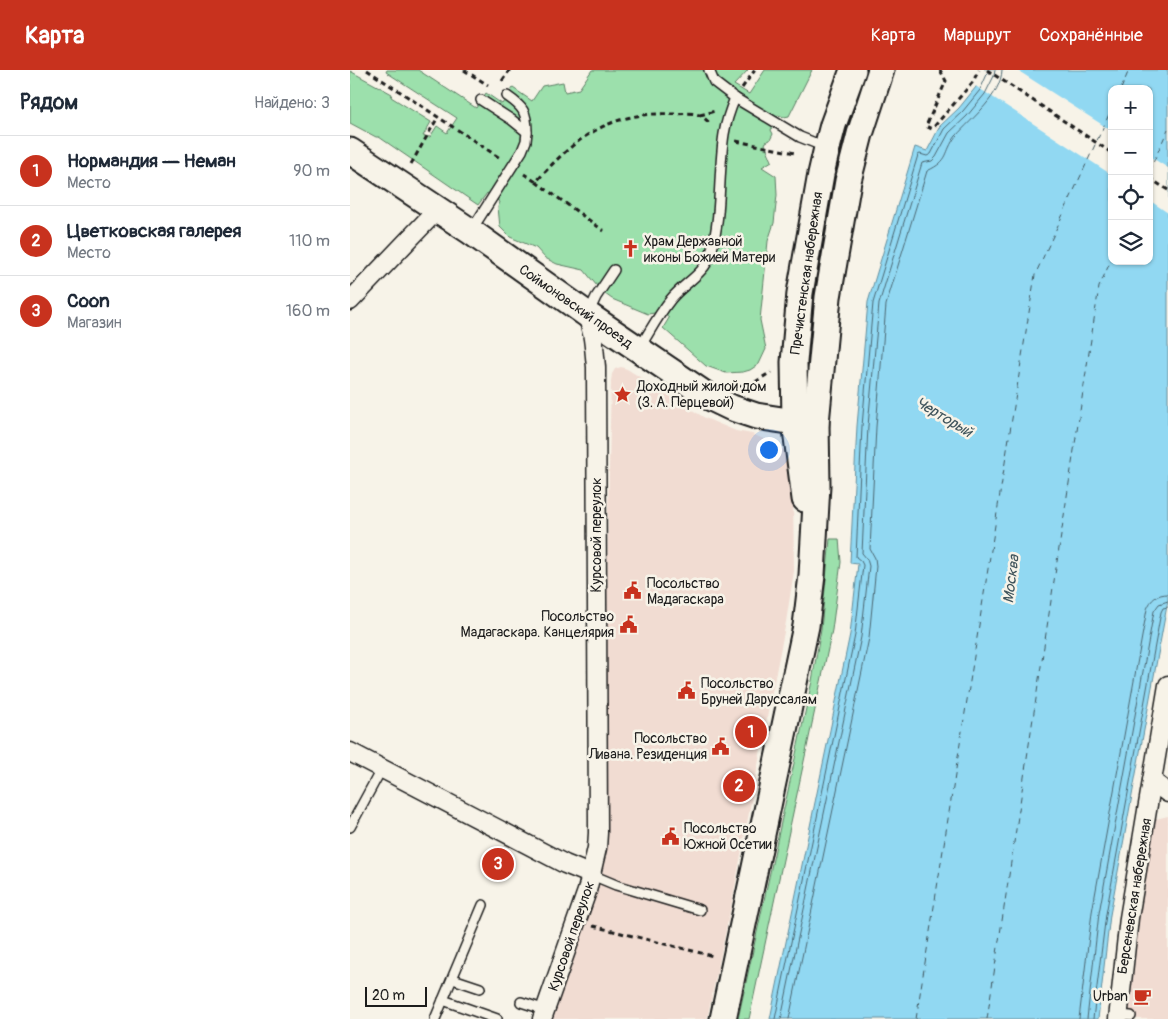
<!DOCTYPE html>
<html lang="ru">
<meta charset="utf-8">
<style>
body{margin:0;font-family:Pangolin,sans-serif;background:#f2f2f3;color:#1f2937}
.controls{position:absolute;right:15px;top:15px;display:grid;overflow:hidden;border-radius:10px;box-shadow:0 1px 4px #0004}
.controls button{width:45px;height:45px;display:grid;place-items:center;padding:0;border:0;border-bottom:1px solid #e0e1e3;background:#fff;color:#1f2937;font:25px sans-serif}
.scale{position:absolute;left:15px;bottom:12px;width:62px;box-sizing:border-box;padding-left:5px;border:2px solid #1c1c1c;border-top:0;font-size:14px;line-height:18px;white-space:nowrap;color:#1c1c1c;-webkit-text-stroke:4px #f7f3e8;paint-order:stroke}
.you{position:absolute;left:418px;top:379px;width:18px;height:18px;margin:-12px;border:4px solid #fff;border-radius:50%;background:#1a73e8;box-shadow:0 0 0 8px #1a73e833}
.badge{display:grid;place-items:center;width:32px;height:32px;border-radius:50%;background:#c8321e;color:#fff;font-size:16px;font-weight:700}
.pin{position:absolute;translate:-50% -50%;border:2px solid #fff;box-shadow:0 1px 5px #0006}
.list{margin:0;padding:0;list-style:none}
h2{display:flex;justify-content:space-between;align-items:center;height:65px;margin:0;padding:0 20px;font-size:21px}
h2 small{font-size:16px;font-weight:400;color:#747a83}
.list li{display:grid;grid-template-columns:32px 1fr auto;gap:15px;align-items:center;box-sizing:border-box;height:70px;padding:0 20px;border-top:1px solid #e0e1e3}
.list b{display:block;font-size:19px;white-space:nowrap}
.list p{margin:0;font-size:16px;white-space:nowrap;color:#747a83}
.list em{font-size:16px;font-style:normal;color:#747a83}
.icon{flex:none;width:28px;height:28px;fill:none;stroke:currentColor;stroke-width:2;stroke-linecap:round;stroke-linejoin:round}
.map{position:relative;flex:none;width:818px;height:949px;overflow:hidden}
header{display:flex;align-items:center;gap:30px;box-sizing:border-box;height:70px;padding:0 25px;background:#c8321e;color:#fff}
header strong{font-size:24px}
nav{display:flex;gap:28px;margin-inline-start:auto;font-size:18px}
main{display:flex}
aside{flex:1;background:#fff}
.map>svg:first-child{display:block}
</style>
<header>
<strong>Карта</strong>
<nav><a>Карта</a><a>Маршрут</a><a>Сохранённые</a></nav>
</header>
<main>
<aside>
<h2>Рядом<small>Найдено: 3</small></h2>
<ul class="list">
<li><span class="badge">1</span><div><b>Нормандия — Неман</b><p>Место</p></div><em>90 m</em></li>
<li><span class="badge">2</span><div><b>Цветковская галерея</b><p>Место</p></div><em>110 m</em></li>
<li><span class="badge">3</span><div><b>Coon</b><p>Магазин</p></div><em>160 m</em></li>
</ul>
</aside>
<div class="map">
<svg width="818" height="949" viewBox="0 0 818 949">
<rect width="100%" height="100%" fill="#f7f3e8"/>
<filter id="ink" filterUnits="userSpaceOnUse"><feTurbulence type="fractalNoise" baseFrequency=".02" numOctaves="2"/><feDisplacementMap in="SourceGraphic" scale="10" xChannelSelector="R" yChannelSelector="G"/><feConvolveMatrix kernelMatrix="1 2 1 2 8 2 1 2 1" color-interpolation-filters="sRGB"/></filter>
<g filter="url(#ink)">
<g fill="#f1dcd2">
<polygon points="271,297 277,299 355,348 386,361 402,364 421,372 434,380 438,385 443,420 444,501 436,552 418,642 383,827 357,949 202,949 252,804 255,780 258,443 261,311 262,304 265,299"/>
<polygon points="818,746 818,949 777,949 799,760 806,749"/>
</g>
<g fill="#9ce0ac" stroke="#5c7e64">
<polygon points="37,0 68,0 126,38 136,23 152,34 163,18 182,31 192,16 213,12 215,22 229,19 242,0 398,0 384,15 399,24 415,0 462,0 439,46 434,47 428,45 421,60 423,64 420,70 416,72 415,74 422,91 412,97 426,106 427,125 424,153 418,171 410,250 416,279 409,294 400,300 393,302 376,303 356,296 313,258 319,248 311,242 298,244 262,229 251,221 234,200 207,194 195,188 186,178 160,167 150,157 148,137 150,132 137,123 128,135 29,67 26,67 0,53 0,1 42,24 41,27 81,52 73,66 80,67 87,56 97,63 107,48 36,2"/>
<polygon points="480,469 489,469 491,492 482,560 399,949 388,949 462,611 471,559"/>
</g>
<path fill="#91d8f2" stroke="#628d9c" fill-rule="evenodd" d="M 634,0 L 818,0 L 818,530 L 760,845 L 748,949 L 420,949 L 500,564 L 508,494 L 500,493 L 507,356 L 518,232 L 565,77 L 577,81 L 590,56 L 609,38 L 626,17 ZM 762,19 L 799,19 L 799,191 L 762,191 Z"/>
<g fill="#f7f3e8">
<polygon points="632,0 667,0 762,61 762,105 624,15"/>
<polygon points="799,86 818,98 818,143 799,130"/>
</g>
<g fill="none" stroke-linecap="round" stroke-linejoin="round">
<g stroke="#4b6772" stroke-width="1">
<polyline points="425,949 505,565 513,495 511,491 506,487 512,356 523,233 568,85 570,84 577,86 581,84 594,59 613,41 630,20 639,0"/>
<polyline points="431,949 511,567 519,496 517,489 512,483 518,356 529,234 572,93 582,91 586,87 599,63 617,46 635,24 644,6 645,0"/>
<path d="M 439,949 L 519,568 L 526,496 L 525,488 L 520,479 L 526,357 L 536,235 L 577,101 C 601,90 593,83 606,66 C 622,48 651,26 652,0"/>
<path d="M 729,949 L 742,842 L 797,539 C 801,529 807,524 818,524"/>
<polyline points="737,949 749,843 804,541 809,534 818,531"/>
<polyline points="743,949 756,844 811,542 813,538 818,537"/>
</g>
<g stroke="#3f545c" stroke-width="1" stroke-dasharray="6 5" stroke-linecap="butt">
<polyline points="771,19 779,0"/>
<polyline points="799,102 818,59"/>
<polyline points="566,949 685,205 762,38"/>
<polyline points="637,949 749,217 762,188"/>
</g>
<defs>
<g id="service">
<polyline points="359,0 364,12 385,28 450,67 475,77"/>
<path d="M 157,26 C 173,37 177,42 177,62"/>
<polyline points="121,161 172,81 176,71 177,62 162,50 131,30"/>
<polyline points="239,242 246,227 264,200"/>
<path d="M 290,277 C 300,261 309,244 321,229 C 334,213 355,204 361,183 C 372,145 368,103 374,64 C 376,52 380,40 385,28"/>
<polyline points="0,757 32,698"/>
<polyline points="242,805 266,815 350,840"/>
<polyline points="103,909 130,918"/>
<polyline points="93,930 147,949"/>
<polyline points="171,932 196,940"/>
<polyline points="768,945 781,946"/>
<polyline points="85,949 133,835"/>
</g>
<g id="minor">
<polyline points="0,231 87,140"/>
<polyline points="0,682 215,794 242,805"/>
<polyline points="802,711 818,723"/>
<path d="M 192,949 L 237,821 L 247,778 L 248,763 L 246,297 C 244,279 244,261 236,244"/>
<polyline points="768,949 779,848 818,615"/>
</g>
<g id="secondary">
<polyline points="0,81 120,161 238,245 359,327 382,338 406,346 445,352 466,353"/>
<polyline points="455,429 445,352 444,292 450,223 471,104 477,78 483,55 503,0"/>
<polyline points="373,949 456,556 462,505 467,415 466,353 478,227 498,111 510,64 531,0"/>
</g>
</defs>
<use href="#service" stroke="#1c1c1c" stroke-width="12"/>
<use href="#minor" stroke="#1c1c1c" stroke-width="21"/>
<use href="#secondary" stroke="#1c1c1c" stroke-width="29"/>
<g stroke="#1c1c1c" stroke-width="3" stroke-dasharray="5 4" stroke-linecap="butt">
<polyline points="17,0 150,88"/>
<polyline points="114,0 138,15"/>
<polyline points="590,0 596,11 576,56 582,59 622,13 629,0"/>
<polyline points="637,0 762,83"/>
<polyline points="152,11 159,1 157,0"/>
<polyline points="392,18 405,0"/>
<polyline points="350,45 365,41"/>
<polyline points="386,71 445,83"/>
<polyline points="61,94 88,47"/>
<path d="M 174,104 L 186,112 C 224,68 261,41 322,44 C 330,44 342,42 349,45 C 353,46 358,52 361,54"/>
<polyline points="799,108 818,120"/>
<polyline points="186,112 254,161"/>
<polyline points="388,316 402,314 421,302"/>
<polyline points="243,856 363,886"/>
</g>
<use href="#service" stroke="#f7f3e8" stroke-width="9"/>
<use href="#minor" stroke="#f7f3e8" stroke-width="18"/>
<use href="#secondary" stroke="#f7f3e8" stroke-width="25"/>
</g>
</g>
<defs>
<symbol id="church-bare" viewBox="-9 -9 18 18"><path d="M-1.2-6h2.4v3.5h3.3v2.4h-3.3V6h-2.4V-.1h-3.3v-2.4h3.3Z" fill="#c8321e" stroke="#f7f3e8" stroke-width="2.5" paint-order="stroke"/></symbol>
<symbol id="sight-bare" viewBox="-9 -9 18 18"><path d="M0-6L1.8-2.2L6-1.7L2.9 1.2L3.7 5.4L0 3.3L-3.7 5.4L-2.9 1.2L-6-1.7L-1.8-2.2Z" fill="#c8321e" stroke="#f7f3e8" stroke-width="2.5" paint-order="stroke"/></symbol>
<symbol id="civic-bare" viewBox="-9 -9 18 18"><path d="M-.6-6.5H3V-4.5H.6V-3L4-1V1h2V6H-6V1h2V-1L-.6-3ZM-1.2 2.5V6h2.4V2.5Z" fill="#c8321e" stroke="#f7f3e8" stroke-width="2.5" paint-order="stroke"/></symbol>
<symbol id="cafe-bare" viewBox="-9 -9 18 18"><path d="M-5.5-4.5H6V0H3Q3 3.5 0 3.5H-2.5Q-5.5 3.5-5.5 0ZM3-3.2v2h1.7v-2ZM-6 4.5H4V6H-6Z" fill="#c8321e" stroke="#f7f3e8" stroke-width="2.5" paint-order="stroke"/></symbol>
</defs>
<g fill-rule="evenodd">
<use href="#church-bare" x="268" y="166" width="25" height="25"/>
<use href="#sight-bare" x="260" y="312" width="25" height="25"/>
<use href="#civic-bare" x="270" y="508" width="25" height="25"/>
<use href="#civic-bare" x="266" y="542" width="25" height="25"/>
<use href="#civic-bare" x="324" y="608" width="25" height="25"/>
<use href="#civic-bare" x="358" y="664" width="25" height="25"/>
<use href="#civic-bare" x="308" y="754" width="25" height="25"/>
<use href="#cafe-bare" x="780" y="914" width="25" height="25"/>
</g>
<g text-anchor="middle" stroke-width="5" stroke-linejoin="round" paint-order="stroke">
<g font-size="14" fill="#1c1c1c" stroke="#f7f3e8" text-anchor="start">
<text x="294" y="176">Храм Державной<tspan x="294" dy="16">иконы Божией Матери</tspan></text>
<text x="287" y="321">Доходный жилой дом<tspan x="287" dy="16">(З. А. Перцевой)</tspan></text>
<text x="297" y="518">Посольство<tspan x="297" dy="16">Мадагаскара</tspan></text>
<text x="264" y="551" text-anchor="end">Посольство<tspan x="264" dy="16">Мадагаскара. Канцелярия</tspan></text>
<text x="351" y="618">Посольство<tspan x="351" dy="16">Бруней Даруссалам</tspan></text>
<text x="357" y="673" text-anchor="end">Посольство<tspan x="357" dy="16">Ливана. Резиденция</tspan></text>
<text x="334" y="763">Посольство<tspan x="334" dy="16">Южной Осетии</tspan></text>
<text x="778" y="931" text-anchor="end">Urban</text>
</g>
<g font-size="14" fill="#1c1c1c" stroke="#f7f3e8">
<text transform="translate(456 203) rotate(-82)" y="5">Пречистенская набережная</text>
<text transform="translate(226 236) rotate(35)" y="5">Соймоновский проезд</text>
<text transform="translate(246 465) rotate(-90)" y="5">Курсовой переулок</text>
<text transform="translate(784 826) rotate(-81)" y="5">Берсеневская набережная</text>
<text transform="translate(221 866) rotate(-71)" y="5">Курсовой переулок</text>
</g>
<g font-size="15" font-style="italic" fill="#3f545c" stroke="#f7f3e8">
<text transform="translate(594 347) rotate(31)" y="5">Черторый</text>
<text transform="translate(661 509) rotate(-83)" y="5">Москва</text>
</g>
</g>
</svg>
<div class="controls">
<button>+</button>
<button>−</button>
<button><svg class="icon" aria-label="locate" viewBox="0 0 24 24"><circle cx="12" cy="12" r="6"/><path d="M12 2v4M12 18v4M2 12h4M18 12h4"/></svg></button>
<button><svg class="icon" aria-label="layers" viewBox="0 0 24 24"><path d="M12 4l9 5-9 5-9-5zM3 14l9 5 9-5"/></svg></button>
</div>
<div class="scale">20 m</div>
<div class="you"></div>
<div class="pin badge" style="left:401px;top:662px">1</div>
<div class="pin badge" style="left:389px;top:716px">2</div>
<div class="pin badge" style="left:148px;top:794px">3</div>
</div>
</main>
